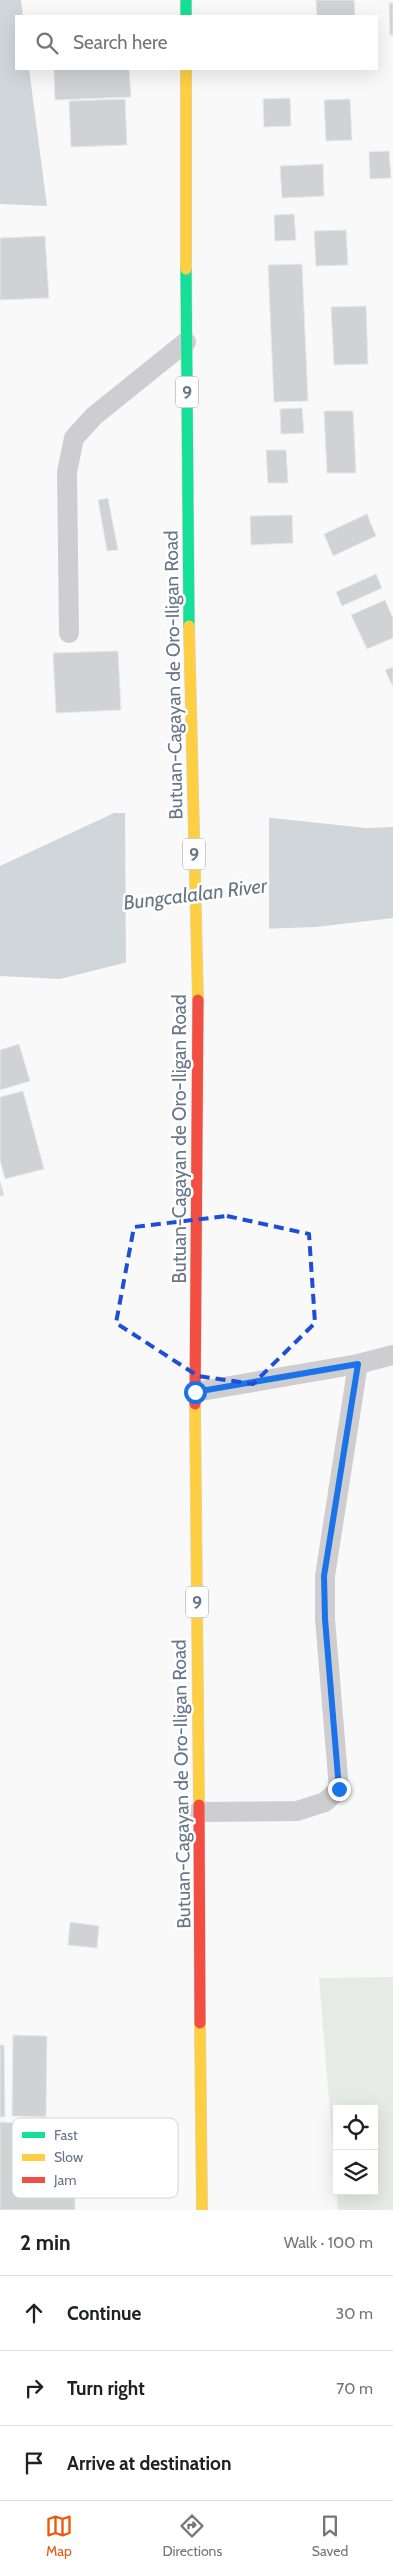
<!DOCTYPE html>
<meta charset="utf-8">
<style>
body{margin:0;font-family:Cabin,sans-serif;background:#f6f6f6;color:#202124}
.controls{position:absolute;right:15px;bottom:15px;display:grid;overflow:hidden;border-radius:0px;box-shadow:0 5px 20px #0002}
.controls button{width:45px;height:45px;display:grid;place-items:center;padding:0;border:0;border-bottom:1px solid #e0e0e0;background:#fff;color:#202124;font:25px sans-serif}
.stop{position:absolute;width:15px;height:15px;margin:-11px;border:4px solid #1a73e8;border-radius:50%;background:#fff}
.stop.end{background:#1a73e8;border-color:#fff;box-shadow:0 1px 5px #0008}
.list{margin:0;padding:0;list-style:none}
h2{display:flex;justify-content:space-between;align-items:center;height:65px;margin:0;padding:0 20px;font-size:21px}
h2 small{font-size:16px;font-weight:400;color:#757577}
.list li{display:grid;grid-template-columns:32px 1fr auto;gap:15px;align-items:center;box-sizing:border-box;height:75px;padding:0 20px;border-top:1px solid #e0e0e0}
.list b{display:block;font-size:19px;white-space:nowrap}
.list em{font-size:16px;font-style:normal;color:#757577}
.icon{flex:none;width:28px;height:28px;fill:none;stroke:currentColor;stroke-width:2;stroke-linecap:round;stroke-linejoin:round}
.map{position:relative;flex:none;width:393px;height:2210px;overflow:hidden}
.search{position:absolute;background:#fff;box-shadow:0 5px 20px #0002;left:15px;right:15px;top:15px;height:55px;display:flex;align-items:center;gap:12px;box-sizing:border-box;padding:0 18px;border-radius:0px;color:#757577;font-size:19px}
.sheet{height:290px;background:#fff}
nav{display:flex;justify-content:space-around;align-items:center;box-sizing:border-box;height:70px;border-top:1px solid #e0e0e0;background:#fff;font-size:14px;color:#757577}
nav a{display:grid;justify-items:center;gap:2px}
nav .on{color:#ea580c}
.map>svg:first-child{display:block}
</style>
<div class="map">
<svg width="393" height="2210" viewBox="0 0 393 2210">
<rect width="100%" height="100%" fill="#f9f9f9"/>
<path fill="#e7ebe6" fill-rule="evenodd" d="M 393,1977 L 393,2210 L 338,2210 L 319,1978 ZM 337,2109 L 374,2109 L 374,2191 L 337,2191 Z"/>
<g fill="#d0d6da">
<polygon points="0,0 21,0 23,16 16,16 16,69 29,69 47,206 0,204"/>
<polygon points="114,813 226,813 366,828 393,827 393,918 316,927 260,929 60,979 0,976 0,866"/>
</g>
<polygon fill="#f9f9f9" points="125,811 226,811 269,815 269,931 126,965"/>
<g fill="#d1d2d4" stroke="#e8e8e8">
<polygon points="316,0 354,0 355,16 317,16"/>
<polygon points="389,3 393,3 393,35 390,35"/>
<polygon points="54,69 129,69 131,97 55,100"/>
<polygon points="290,98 291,126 264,127 263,99"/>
<polygon points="125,99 127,145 71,147 69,101"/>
<polygon points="350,99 352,140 326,141 324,100"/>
<polygon points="389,151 391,178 370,179 369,152"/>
<polygon points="323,164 324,196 282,198 280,166"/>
<polygon points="294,214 296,240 275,241 274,215"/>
<polygon points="346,230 348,265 316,266 314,231"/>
<polygon points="45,236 49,298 0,300 0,238"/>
<polygon points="302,264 308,401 274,402 268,265"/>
<polygon points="366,306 368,364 334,365 331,307"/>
<polygon points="302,408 304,433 281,434 280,409"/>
<polygon points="324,411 353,411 356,473 327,473"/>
<polygon points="266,450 286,450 288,483 268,483"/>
<polygon points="108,498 118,550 107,551 98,500"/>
<polygon points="367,514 376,536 333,556 324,534"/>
<polygon points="292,515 293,543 251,545 250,516"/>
<polygon points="376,574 382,588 342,606 336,592"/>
<polygon points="385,600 393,618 393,638 367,649 351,615"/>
<polygon points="118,651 121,710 56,713 53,653"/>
<polygon points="393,667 393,687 385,670"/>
<polygon points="19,1044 30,1081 0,1090 0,1050"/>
<polygon points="23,1091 44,1169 5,1179 0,1160 0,1097"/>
<polygon points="0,1181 4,1195 0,1196"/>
<polygon points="70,1922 99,1926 97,1948 68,1945"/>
<polygon points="13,2035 47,2036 46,2117 12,2116"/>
<polygon points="0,2045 4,2045 5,2117 0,2117"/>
<polygon points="0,2122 74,2127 75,2210 0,2210"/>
</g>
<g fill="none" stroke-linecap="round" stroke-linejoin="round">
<defs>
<g id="fast">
<polyline points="186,0 186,16"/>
<polyline points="186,269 189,626"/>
</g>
<g id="slow">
<polyline points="186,269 186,69"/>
<polyline points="189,626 198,1000"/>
<polyline points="195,1404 199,1805"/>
<polyline points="200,2023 202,2210"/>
</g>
<g id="jam">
<polyline points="195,1404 198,1000"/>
<polyline points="199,1805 200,2023"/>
</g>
</defs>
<use href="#fast" stroke="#d5d5d6" stroke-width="12"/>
<use href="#slow" stroke="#d5d5d6" stroke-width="12"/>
<use href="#jam" stroke="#d5d5d6" stroke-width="12"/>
<g stroke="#ceced0" stroke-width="20">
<polyline points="69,633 67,472 74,438 94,416 186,342"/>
<polyline points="195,1392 358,1364 393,1355"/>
<polyline points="198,1812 297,1811 325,1802 339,1789 325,1619 325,1576 358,1364"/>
</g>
<use href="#fast" stroke="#16e098" stroke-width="11"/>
<use href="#slow" stroke="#ffcf43" stroke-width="11"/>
<use href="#jam" stroke="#f24e42" stroke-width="11"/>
</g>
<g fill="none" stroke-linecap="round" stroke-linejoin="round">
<polyline stroke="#1a73e8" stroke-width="6" points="195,1392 358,1364 324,1576 325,1619 339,1789"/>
</g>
<path fill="none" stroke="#1d4ed8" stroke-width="4" stroke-dasharray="10 6" stroke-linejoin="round" d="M 227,1216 L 309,1234 L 315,1323 L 253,1384 L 198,1376 L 116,1323 L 134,1227 Z"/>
<g text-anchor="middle" stroke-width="5" stroke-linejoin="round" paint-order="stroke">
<g fill="#fff" stroke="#959fac" stroke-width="1">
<rect x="176" y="376.5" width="22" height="31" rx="4"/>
<rect x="183" y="838.5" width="22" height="31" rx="4"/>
<rect x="186" y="1586.5" width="22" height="31" rx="4"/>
</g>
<g font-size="18" font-weight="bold" fill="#687689">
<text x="187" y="398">9</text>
<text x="194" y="860">9</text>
<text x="197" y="1608">9</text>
</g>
<g font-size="19" fill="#687689" stroke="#fff">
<text transform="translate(173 675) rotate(-91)" y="7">Butuan-Cagayan de Oro-Iligan Road</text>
<text transform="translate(179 1139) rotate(-90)" y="7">Butuan-Cagayan de Oro-Iligan Road</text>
<text transform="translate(181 1784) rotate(-91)" y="7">Butuan-Cagayan de Oro-Iligan Road</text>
</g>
<g font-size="20" font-style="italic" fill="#647783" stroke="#fff">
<text transform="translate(195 894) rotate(-7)" y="7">Bungcalalan River</text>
</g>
</g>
<rect x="12" y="2118" width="166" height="80" rx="8" fill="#fff" stroke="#d2d6dc" stroke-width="1"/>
<rect x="22" y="2132" width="23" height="6" fill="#16e098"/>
<rect x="22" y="2154" width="23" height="7" fill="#ffcf43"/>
<rect x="22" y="2177" width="23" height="6" fill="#f24e42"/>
<g font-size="14" fill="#687689">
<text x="54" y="2140">Fast</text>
<text x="54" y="2162">Slow</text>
<text x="54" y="2185">Jam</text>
</g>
</svg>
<div class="controls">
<button><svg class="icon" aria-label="locate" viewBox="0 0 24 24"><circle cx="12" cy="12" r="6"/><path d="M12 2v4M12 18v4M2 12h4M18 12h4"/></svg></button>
<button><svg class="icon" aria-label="layers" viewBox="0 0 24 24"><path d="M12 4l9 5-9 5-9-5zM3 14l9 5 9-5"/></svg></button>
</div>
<div class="stop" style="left:195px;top:1392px"></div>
<div class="stop end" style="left:339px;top:1789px"></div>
<div class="search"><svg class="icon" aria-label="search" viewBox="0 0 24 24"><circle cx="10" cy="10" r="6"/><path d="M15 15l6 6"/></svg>Search here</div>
</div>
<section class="sheet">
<h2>2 min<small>Walk · 100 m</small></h2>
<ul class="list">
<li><svg class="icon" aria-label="ahead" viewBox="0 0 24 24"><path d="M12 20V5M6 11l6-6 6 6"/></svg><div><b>Continue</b></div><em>30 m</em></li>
<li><svg class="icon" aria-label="right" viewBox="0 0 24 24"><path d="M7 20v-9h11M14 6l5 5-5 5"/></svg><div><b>Turn right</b></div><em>70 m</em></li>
<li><svg class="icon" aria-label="arrive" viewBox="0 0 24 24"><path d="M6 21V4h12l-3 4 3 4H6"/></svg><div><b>Arrive at destination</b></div></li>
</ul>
</section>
<nav>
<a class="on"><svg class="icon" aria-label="map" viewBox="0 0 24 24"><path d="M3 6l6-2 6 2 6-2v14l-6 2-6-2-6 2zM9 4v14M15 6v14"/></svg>Map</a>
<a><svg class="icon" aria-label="directions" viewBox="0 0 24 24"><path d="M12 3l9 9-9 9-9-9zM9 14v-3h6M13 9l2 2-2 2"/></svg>Directions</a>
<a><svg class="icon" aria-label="saved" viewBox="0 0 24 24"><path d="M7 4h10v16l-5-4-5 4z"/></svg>Saved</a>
</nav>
